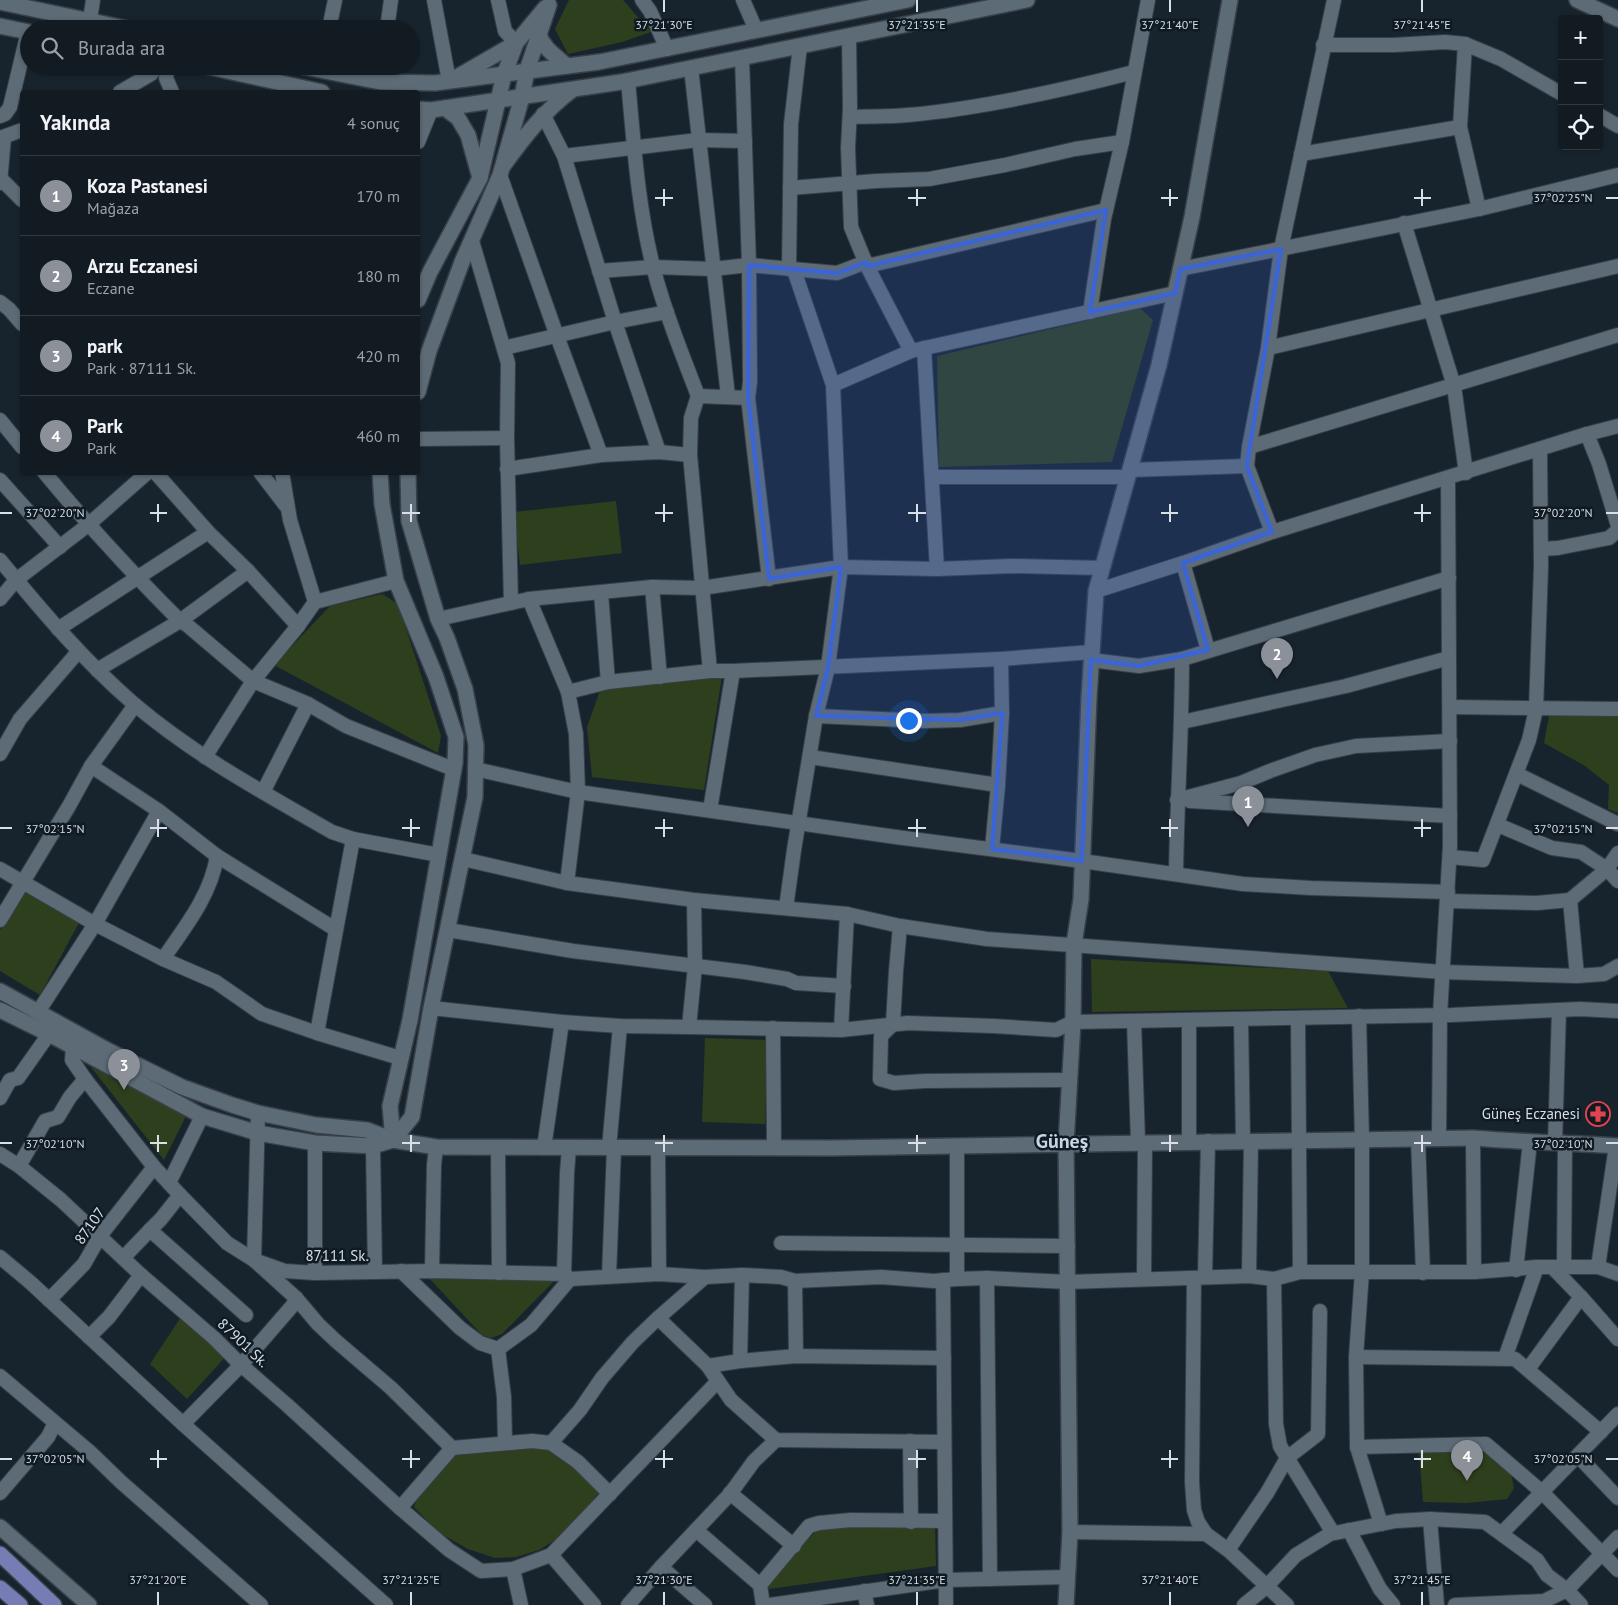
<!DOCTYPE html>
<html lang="tr">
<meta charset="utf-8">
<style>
body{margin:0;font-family:"PT Sans",sans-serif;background:#1b242a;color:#f1f3f6}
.controls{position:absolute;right:15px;top:15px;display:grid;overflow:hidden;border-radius:5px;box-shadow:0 1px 4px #0004}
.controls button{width:45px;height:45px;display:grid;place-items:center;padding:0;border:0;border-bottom:1px solid #313940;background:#121b22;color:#f1f3f6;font:25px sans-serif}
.you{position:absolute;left:908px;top:720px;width:18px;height:18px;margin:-12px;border:4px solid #fff;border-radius:50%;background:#1a73e8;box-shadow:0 0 0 8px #1a73e833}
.badge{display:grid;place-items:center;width:32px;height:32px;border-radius:50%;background:#8c9099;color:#fff;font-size:16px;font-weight:700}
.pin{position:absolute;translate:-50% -41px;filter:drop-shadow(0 1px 2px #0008)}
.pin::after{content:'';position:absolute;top:26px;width:18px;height:15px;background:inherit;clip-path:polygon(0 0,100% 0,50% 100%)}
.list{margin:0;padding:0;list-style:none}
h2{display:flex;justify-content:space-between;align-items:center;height:65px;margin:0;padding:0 20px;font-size:21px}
h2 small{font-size:16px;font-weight:400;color:#9ca1a5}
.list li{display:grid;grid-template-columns:32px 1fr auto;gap:15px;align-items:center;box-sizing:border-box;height:80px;padding:0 20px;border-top:1px solid #313940}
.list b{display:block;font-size:19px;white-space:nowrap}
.list p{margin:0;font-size:16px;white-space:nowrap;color:#9ca1a5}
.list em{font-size:16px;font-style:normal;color:#9ca1a5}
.icon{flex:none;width:28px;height:28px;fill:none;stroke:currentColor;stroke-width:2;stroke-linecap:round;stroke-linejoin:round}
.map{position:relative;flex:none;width:1618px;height:1605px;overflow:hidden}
.search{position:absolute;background:#121b22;box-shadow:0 1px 4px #0004;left:20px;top:20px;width:400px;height:55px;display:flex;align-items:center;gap:12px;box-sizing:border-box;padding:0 18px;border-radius:28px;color:#9ca1a5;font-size:19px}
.panel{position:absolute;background:#121b22;box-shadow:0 1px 4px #0004;left:20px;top:90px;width:400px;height:385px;border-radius:5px}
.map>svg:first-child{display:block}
</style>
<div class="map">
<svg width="1618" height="1605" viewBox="0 0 1618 1605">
<rect width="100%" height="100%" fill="#18242d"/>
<g fill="#2e3f1d">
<polygon points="569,0 623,0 651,32 622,42 568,54 555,29"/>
<polygon points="1140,308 1153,320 1112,462 939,467 937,356"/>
<polygon points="616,501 622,553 520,565 514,512"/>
<polygon points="382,594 398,604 441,736 438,753 274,665 330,606"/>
<polygon points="722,676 704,790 592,777 587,727 602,685"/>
<polygon points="1550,711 1618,715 1618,813 1608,809 1609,785 1585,766 1544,743"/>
<polygon points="24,889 80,921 40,995 0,971 0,930"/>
<polygon points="1091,959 1328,971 1348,1008 1092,1012"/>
<polygon points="705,1038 768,1040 765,1124 702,1122"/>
<polygon points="91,1067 187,1114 164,1160"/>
<polygon points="558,1277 502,1334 491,1338 482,1335 429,1278"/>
<polygon points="183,1314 228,1354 187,1399 150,1364"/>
<polygon points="541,1446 563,1455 600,1492 565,1534 539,1550 516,1557 495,1558 468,1549 438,1532 414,1507 423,1484 443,1460 463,1449"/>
<polygon points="1477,1449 1492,1454 1511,1474 1514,1488 1507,1499 1467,1503 1423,1502 1419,1452"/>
<polygon points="822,1526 935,1526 936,1566 769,1589 767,1582 777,1569"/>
</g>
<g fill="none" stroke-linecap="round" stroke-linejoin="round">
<defs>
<g id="minor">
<polyline points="434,0 449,81"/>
<polyline points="498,0 505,31 516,43"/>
<polyline points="642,0 650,11 667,49"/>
<polyline points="743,0 756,30"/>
<polyline points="90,20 93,0"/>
<polyline points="329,29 335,0"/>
<polyline points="387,29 391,0"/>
<polyline points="849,36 850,108 848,148 851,227 867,266 911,351"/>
<polyline points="1465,44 1460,127 1479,209"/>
<polyline points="1323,45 1394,45 1445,42 1465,44 1501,59 1562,94"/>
<polyline points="168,66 166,78 172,92"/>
<polyline points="691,68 728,396"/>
<path d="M 628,81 C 634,145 638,211 655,274 C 666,316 683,356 698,396"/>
<polyline points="380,82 382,66"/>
<polyline points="120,92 151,74 157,66"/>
<polyline points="543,114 564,156 615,322 659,452"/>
<polyline points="1599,115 1618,126"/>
<polyline points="0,116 5,114 10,107 28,32"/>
<path d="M 850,117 C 869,116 889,117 908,115 C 984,108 1060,91 1134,72"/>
<polyline points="0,138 22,130"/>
<polyline points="418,142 431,110"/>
<polyline points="1301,154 1460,127"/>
<polyline points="564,156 698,140 745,141"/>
<polyline points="500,175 557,336 601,455"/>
<polyline points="1,179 22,200"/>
<polyline points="0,183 4,137"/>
<polyline points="790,188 876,181 929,179 1005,165 1075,149 1122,142"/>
<polyline points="1404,223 1454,386 1466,473"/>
<polyline points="472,241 508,363 507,438 511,603"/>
<polyline points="867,266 1106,210"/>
<polyline points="789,269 791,124 800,46"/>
<polyline points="1180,269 1479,209 1618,175"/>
<polyline points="599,271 653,267 713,269 749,265 837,273 866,262"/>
<polyline points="0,302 9,309 22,324"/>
<polyline points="1090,312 1104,219 1122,142 1148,0"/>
<polyline points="504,348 615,322 667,312"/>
<polyline points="924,348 937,569"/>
<polyline points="1268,348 1618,266"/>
<polyline points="833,385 911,351 1175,293"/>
<polyline points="748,398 769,579"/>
<polyline points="0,420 22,447"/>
<polyline points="1587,434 1599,464 1618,526"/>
<polyline points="418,439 507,438"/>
<polyline points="1249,447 1618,335"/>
<polyline points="507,469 601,455 659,452 690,455"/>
<polyline points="1130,470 1247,466"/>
<path d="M 44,472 C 87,524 132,573 180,621 L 187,625 L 253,681 L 308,704 L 346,726 L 453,769"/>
<polyline points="155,472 208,532 248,571 298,626"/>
<polyline points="260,472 286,506"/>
<polyline points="282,472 290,520 315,602"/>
<polyline points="932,477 1127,477"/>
<polyline points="0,480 60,547"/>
<polyline points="1272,532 1247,466 1249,447 1268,348 1281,249 1334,0"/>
<polyline points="1541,549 1558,548 1609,538 1618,530"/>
<path d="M 0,560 C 42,611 84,661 134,704 C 194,755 264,793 332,832 L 353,839 L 439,855"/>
<polyline points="1183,563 1208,650"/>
<polyline points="652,587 660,677"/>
<polyline points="1096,591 1183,563 1272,532 1587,434 1618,426"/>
<polyline points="601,593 608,682"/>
<polyline points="0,599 16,580 88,525 148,472"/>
<polyline points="529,599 568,692 576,734 578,792 567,883"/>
<polyline points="438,619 529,599 652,587 702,588 841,567 937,569 1011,566 1102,568"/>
<polyline points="58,629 208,532"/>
<polyline points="1091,660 1139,666 1182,659"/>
<polyline points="97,670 180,621 248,571"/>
<polyline points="710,671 690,455 691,418 698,396 748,398 750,382 749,265 742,58"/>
<polyline points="568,692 608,682 710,671 733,671 1001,659 1092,652"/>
<polyline points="1450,707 1618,709"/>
<polyline points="816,716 924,721 960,720 1002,713"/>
<polyline points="1182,722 1346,686 1449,658"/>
<polyline points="0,754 20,719 78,652"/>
<polyline points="205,757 253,681 298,626 315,602 396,581"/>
<polyline points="810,757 998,785"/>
<polyline points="91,766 159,811 217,856 335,929"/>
<polyline points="475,769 578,792 896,837 1082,861 1243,884 1311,888 1448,892"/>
<polyline points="1517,774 1618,824"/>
<polyline points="263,792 308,704"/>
<polyline points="1177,800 1241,783 1270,771 1315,755 1356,746 1450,741"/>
<polyline points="1190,801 1450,816"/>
<polyline points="710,810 733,671"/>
<polyline points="1498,825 1552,848 1581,852 1607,869 1618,881"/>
<polyline points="992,849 998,785 1002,713 1001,659"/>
<polyline points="1450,857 1483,860 1529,740 1536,709 1541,567 1540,449"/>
<polyline points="463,859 567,883 694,900 847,914 900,926 987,939 1443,972 1577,976 1604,974 1618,966"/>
<polyline points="0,869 95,924 163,959 216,982 262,1014 317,1033 400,1058"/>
<path d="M 1176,874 C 1177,802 1182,731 1182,659 L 1449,578"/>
<polyline points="1447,901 1537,903 1570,900"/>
<polyline points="786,908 794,850 816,716 828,667 841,567 833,385 794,270"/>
<polyline points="0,920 69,806 91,766 135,705"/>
<polyline points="900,926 896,971 893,1024 881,1036 880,1079 894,1083 925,1081 1070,1080"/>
<polyline points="448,930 573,951 745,972 787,979 796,983 844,986"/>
<path d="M 163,959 C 185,927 211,895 217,856"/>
<polyline points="1577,976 1570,900 1607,869 1618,853"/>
<polyline points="431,1008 562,1022 620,1026 689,1027 841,1030 908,1023 993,1026 1056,1030 1073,1022 1451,1015 1580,1009 1618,1011"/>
<polyline points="38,1012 95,924 159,811"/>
<polyline points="1359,1016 1362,1140 1362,1272 1356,1357 1357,1447 1381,1524"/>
<polyline points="1298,1018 1300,1272"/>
<polyline points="1241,1019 1243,1141"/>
<polyline points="1189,1020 1189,1141"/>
<polyline points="1134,1021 1138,1142"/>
<polyline points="689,1027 695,966 694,900"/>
<polyline points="773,1028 774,1148"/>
<polyline points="841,1030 847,914"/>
<polyline points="317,1033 353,839"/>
<polyline points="73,1047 72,1060 85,1079 154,1167 180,1195 227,1243 254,1260 285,1271 315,1273 432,1271 564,1274 570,1279 659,1274 705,1277 742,1275 781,1277 795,1281 881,1277 934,1281 957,1279 987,1278 1068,1282 1249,1276 1274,1279 1300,1272 1474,1272 1537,1267 1598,1267 1618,1274"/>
<polyline points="0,1098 10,1080 18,1078 49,1034"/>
<polyline points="258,1113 254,1260 296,1298 318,1324 336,1341 391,1388 452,1448 532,1441 551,1443 580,1410 602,1378 633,1342 658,1318 705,1277"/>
<polyline points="1473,1138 1474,1272"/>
<polyline points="1418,1139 1423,1273"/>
<polyline points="1439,1139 1440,1015 1450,846 1448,478"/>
<polyline points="315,1143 315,1273"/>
<polyline points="1555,1143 1559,1010"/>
<polyline points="373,1146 375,1272"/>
<polyline points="498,1148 499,1273"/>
<polyline points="544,1148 562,1022"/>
<polyline points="609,1148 620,1026"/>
<polyline points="658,1148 659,1274"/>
<polyline points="0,1154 19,1166 61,1200 141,1275 214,1338 241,1365 287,1405 400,1508 452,1448"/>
<polyline points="19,1166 45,1121 58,1117 70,1097 85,1079"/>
<polyline points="169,1183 202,1116"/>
<polyline points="150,1230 161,1219 180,1195"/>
<polyline points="781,1243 1068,1246"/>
<polyline points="0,1257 31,1283 183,1424 386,1605"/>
<polyline points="123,1258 150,1230 246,1315"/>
<polyline points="1552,1267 1581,1297 1618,1339"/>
<polyline points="1564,1267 1565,1143"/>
<polyline points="1598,1267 1616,1146"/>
<polyline points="1516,1270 1530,1142"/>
<polyline points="401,1271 460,1328 480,1343 498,1349 531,1325 570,1279"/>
<polyline points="432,1271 434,1165 436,1147"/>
<polyline points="564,1274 567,1173 569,1148"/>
<polyline points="609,1276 614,1148"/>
<polyline points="1205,1276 1208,1141"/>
<polyline points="1249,1276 1251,1141"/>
<polyline points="987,1278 990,1579"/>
<polyline points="1194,1278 1192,1482 1194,1510 1198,1522 1206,1534 1228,1550 1287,1605"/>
<polyline points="957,1279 957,1146"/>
<polyline points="1144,1279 1145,1143"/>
<polyline points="1274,1279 1276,1424 1280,1446 1333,1533"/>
<polyline points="943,1280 946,1605"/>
<polyline points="795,1281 796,1356"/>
<polyline points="49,1300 84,1264 100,1236 154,1167"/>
<polyline points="658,1318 708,1366"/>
<polyline points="89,1337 109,1317 141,1275"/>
<polyline points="498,1349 504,1397 505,1442"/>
<polyline points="1356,1357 1515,1359 1601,1432"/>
<polyline points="1505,1358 1537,1267"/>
<polyline points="740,1361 742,1275"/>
<polyline points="1528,1369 1581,1297"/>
<polyline points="0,1376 90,1452 121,1482 261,1605"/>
<polyline points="718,1381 731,1400 776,1440 944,1442"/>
<polyline points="183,1424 241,1365 293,1305 296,1298"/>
<polyline points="910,1441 911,1522"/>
<polyline points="551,1443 578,1462 610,1494"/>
<polyline points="1357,1447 1486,1444 1542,1492 1618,1570"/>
<polyline points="1578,1456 1618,1498"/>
<polyline points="0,1493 48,1437 55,1423"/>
<polyline points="730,1493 794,1546"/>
<polyline points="400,1508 449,1550 481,1571 513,1569 551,1555 718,1381 708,1366 740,1361 796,1356 944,1358"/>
<polyline points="1430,1519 1437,1605"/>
<polyline points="696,1530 760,1585"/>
<polyline points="1349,1530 1380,1589 1393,1605"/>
<polyline points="1070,1532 1206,1534"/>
<polyline points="1502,1533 1618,1414"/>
<polyline points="1228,1550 1267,1493 1287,1458 1318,1434 1320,1311"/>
<polyline points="551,1555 594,1605"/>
<polyline points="661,1567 705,1605"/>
<polyline points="513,1569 521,1605"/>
<polyline points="864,1591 867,1605"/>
<polyline points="628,1605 661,1567 730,1494 754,1461 776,1440"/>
<polyline points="763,1605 760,1585 809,1526 819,1523 851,1520 945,1521"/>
<polyline points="770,1605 946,1580 1068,1577"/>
<polyline points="1244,1605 1266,1587 1296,1555 1330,1534 1396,1521 1430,1519 1485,1522 1537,1560 1547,1575 1567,1590 1581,1605"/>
<polyline points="1455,1605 1544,1601 1567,1590 1618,1537"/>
</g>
<g id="tertiary">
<polyline points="418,300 430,272 480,178 504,75 516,43 545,8"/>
<polyline points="418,392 429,351 462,262 500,175 522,97 527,70 549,5"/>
<polyline points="380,472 382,504 396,581 436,677 456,737 455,763 410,1020 390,1106 393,1140"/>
<path d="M 0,991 L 107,1050 L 182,1087 L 232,1105 L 258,1113 L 316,1125 L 367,1130 L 393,1140 L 436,1147 L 831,1148 L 1473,1138 C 1521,1142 1570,1143 1618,1146"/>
<polyline points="0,1010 49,1034 202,1116 258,1133 315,1143 373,1146 393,1140 412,1117 431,1008 475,797 476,745 465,689 447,638 438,619 409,521 408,472"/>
<polyline points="0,1527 89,1605"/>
<polyline points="1066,1605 1070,1532 1066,1144 1073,1022 1074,944 1081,899 1089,698 1096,591 1159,365 1192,217 1230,0"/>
</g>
<g id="secondary">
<polyline points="1577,0 1618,19"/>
<polyline points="0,2 129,29"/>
<polyline points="0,26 29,32"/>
<path d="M 539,35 C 544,49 556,56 567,66"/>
<polyline points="205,66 322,92"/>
<polyline points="300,66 380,82 435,83 599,62 908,0"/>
<polyline points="457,77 516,43"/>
<polyline points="445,108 458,118 468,135 480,178"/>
<polyline points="418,109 431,110 621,82 1027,0"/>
<path d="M 503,166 C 524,137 544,111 572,90"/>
</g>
<g id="primary">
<polyline points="0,1554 54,1605"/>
<polyline points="0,1588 20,1605"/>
</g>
</defs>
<use href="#minor" stroke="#373f47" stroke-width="16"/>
<use href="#tertiary" stroke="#373f47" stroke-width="18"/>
<use href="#secondary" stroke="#373f47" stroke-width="18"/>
<use href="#primary" stroke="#373f47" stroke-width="18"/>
<use href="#minor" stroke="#5d6b76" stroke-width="14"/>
<use href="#tertiary" stroke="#5d6b76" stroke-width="15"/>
<use href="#secondary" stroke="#5d6b76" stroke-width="15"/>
<use href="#primary" stroke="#767db5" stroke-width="15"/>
</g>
<path fill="#3964da" fill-opacity="0.2" stroke="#3964da" stroke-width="4" stroke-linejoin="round" d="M 1106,210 L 1090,312 L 1175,293 L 1180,269 L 1281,249 L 1247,466 L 1272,532 L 1183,563 L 1208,650 L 1139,666 L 1091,660 L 1082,861 L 992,849 L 1002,713 L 960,720 L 816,716 L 828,667 L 841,567 L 769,579 L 748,398 L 749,265 L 837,273 L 866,262 L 867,266 Z"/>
<path fill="none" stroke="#d8dfe6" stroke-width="2" d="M 664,0 L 664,12M 917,0 L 917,12M 1170,0 L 1170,12M 1422,0 L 1422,12M 664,189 L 664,206M 917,189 L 917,206M 1170,189 L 1170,206M 1422,189 L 1422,206M 655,198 L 673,198M 908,198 L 926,198M 1161,198 L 1178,198M 1414,198 L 1431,198M 1606,198 L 1618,198M 158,504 L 158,522M 411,504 L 411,522M 664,504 L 664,522M 917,504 L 917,522M 1170,504 L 1170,522M 1422,504 L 1422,522M 0,513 L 12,513M 150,513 L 167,513M 402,513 L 420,513M 655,513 L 673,513M 908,513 L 926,513M 1161,513 L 1178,513M 1414,513 L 1431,513M 1606,513 L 1618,513M 158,819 L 158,837M 411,819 L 411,837M 664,819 L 664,837M 917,819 L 917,837M 1170,819 L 1170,837M 1422,819 L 1422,837M 0,828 L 12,828M 150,828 L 167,828M 402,828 L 420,828M 655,828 L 673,828M 908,828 L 926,828M 1161,828 L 1178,828M 1414,828 L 1431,828M 1606,828 L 1618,828M 158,1135 L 158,1152M 411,1135 L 411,1152M 664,1135 L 664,1152M 917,1135 L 917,1152M 1170,1135 L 1170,1152M 1422,1135 L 1422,1152M 0,1143 L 12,1143M 150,1143 L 167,1143M 402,1143 L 420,1143M 655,1143 L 673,1143M 908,1143 L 926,1143M 1161,1143 L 1178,1143M 1414,1143 L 1431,1143M 1606,1143 L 1618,1143M 158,1450 L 158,1468M 411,1450 L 411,1468M 664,1450 L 664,1468M 917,1450 L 917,1468M 1170,1450 L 1170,1468M 1422,1450 L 1422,1468M 0,1459 L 12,1459M 150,1459 L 167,1459M 402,1459 L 420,1459M 655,1459 L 673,1459M 908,1459 L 926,1459M 1161,1459 L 1178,1459M 1414,1459 L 1431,1459M 1606,1459 L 1618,1459M 158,1592 L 158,1605M 411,1592 L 411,1605M 664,1592 L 664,1605M 917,1592 L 917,1605M 1170,1592 L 1170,1605M 1422,1592 L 1422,1605"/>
<defs>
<symbol id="pharmacy-ring" viewBox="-11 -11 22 22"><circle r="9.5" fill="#0f1a23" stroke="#e0444e" stroke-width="1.5"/><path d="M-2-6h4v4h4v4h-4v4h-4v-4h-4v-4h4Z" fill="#e0444e"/></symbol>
</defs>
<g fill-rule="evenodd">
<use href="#pharmacy-ring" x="1584" y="1100" width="28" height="28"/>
</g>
<g text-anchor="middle" stroke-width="5" stroke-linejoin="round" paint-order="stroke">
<g font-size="15" fill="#d8dfe6" stroke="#0f1a23" text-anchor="end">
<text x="1580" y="1119">Güneş Eczanesi</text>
</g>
<g font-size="15" fill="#d8dfe6" stroke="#0f1a23">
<text transform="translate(90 1226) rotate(-55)" y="5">87107</text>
<text x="337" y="1261">87111 Sk.</text>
<text transform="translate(243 1343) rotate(43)" y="5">87901 Sk.</text>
</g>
<g font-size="20" font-weight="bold" fill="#c7d6e3" stroke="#0f1a23">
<text x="1062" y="1148">Güneş</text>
</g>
</g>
<g font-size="12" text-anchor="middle" fill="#d8dfe6" stroke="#0f1a23" stroke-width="5" stroke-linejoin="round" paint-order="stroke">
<text x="664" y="29">37°21'30"E</text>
<text x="917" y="29">37°21'35"E</text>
<text x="1170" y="29">37°21'40"E</text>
<text x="1422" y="29">37°21'45"E</text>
<text x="1563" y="202">37°02'25"N</text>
<text x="55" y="517">37°02'20"N</text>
<text x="1563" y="517">37°02'20"N</text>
<text x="55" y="833">37°02'15"N</text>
<text x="1563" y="833">37°02'15"N</text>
<text x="55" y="1148">37°02'10"N</text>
<text x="1563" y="1148">37°02'10"N</text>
<text x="55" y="1463">37°02'05"N</text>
<text x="1563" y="1463">37°02'05"N</text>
<text x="158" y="1584">37°21'20"E</text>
<text x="411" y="1584">37°21'25"E</text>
<text x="664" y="1584">37°21'30"E</text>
<text x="917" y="1584">37°21'35"E</text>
<text x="1170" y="1584">37°21'40"E</text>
<text x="1422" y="1584">37°21'45"E</text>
</g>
</svg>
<div class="controls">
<button>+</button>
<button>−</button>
<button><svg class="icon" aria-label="locate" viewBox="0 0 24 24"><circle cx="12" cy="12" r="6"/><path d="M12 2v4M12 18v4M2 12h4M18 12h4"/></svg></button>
</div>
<div class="you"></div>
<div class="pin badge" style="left:1248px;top:827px">1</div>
<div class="pin badge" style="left:1277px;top:679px">2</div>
<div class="pin badge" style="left:124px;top:1090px">3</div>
<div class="pin badge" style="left:1467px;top:1481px">4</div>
<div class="search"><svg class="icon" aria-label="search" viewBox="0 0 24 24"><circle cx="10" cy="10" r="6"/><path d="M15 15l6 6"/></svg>Burada ara</div>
<section class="panel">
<h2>Yakında<small>4 sonuç</small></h2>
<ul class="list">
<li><span class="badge">1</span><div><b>Koza Pastanesi</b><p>Mağaza</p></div><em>170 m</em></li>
<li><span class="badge">2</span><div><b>Arzu Eczanesi</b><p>Eczane</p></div><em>180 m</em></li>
<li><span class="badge">3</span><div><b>park</b><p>Park · 87111 Sk.</p></div><em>420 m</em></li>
<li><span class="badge">4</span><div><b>Park</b><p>Park</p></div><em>460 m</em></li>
</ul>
</section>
</div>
